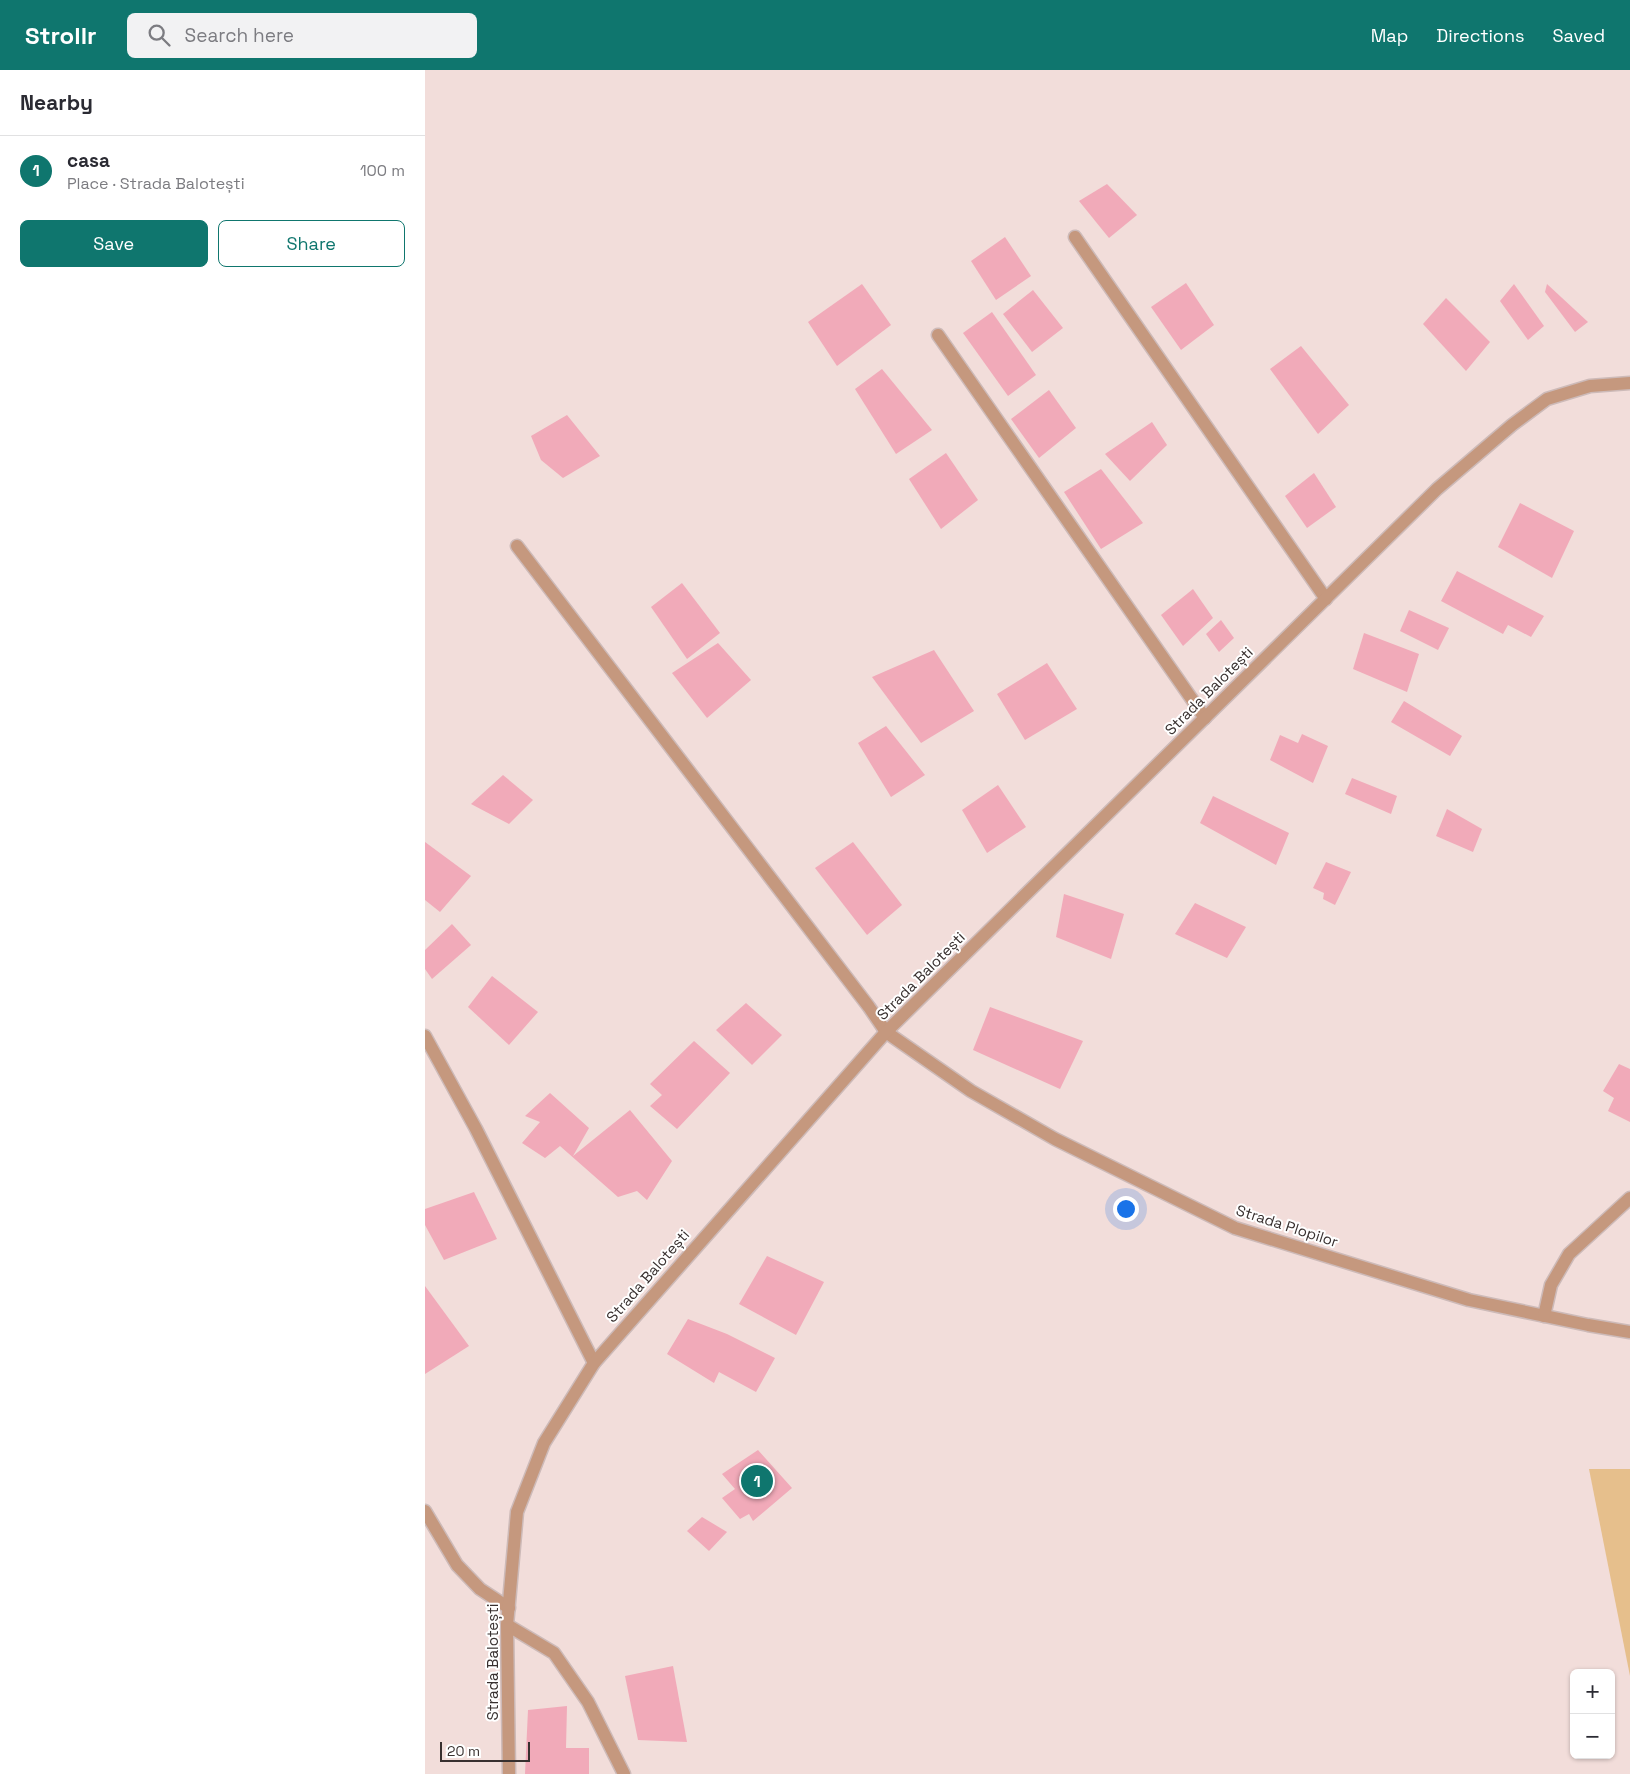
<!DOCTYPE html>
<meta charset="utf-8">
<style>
body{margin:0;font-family:"Space Grotesk",sans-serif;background:#f2f2f3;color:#2b2b33}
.controls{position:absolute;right:15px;bottom:15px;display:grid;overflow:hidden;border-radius:8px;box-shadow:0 1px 4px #0004}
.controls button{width:45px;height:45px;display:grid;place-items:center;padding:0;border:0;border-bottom:1px solid #e1e1e2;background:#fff;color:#2b2b33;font:25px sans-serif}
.scale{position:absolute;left:15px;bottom:12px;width:90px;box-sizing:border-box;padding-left:5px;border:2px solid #38302f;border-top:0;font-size:14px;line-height:18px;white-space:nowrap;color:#38302f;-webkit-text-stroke:4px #fff;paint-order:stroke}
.you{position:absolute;left:700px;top:1138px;width:18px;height:18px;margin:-12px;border:4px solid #fff;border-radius:50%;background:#1a73e8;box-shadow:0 0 0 8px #1a73e833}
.badge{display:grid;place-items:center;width:32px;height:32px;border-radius:50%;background:#0f766e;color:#fff;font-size:16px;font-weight:700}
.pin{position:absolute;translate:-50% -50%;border:2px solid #fff;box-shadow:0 1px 5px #0006}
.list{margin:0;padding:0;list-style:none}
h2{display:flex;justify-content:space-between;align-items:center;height:65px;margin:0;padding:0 20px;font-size:21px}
h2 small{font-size:16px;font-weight:400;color:#7c7c81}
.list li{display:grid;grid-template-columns:32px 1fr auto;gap:15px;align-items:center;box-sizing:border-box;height:70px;padding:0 20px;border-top:1px solid #e1e1e2}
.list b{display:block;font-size:19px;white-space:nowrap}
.list p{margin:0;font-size:16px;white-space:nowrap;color:#7c7c81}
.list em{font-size:16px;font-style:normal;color:#7c7c81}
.actions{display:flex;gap:10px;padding:15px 20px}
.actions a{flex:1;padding:11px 0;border:1px solid #0f766e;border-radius:8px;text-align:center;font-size:18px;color:#0f766e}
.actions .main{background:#0f766e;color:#fff}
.icon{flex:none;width:28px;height:28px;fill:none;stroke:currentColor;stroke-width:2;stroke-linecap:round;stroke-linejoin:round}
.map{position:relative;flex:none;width:1205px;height:1704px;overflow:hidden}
header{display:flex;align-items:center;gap:30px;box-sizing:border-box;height:70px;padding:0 25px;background:#0f766e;color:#fff}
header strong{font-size:24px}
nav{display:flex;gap:28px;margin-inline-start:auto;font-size:18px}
.search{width:350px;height:45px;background:#f2f2f3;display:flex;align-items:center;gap:12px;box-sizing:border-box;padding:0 18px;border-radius:8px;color:#7c7c81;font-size:19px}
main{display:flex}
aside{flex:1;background:#fff}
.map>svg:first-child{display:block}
</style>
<header>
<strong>Strollr</strong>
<div class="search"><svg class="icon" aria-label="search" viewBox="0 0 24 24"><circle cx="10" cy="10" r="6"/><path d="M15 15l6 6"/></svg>Search here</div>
<nav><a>Map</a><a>Directions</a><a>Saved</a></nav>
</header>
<main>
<aside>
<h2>Nearby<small></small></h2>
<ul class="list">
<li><span class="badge">1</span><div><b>casa</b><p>Place · Strada Balotești</p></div><em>100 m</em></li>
</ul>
<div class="actions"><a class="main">Save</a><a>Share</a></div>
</aside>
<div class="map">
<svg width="1205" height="1704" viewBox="0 0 1205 1704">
<rect width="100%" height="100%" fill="#f2ddda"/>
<polygon fill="#e6bf8c" points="1164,1399 1205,1399 1205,1606"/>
<g fill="#f1aab9">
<polygon points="682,114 712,145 684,168 654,131"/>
<polygon points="580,167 606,206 571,230 546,191"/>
<polygon points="761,213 789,255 756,280 726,237"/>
<polygon points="437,214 466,255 412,296 383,252"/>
<polygon points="1089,214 1119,256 1103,270 1075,231"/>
<polygon points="1122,214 1163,252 1150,262 1120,222"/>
<polygon points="608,220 638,258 607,282 578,244"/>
<polygon points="1021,228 1065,272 1041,301 998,254"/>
<polygon points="567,242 611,305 583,326 538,263"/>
<polygon points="876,276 924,335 893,364 845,299"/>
<polygon points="457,299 507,360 471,384 430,319"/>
<polygon points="624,320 651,358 614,388 586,349"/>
<polygon points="142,345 175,386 138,408 116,390 106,366"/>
<polygon points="727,352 742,375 705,411 680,384"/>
<polygon points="521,383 553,430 516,459 484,409"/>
<polygon points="676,399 718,453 676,479 639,422"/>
<polygon points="889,403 911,437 882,458 860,426"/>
<polygon points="1095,433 1149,461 1127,508 1073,477"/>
<polygon points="1032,501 1119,546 1106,567 1083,555 1078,564 1016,531"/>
<polygon points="257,513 295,563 262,589 226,537"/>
<polygon points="768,519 788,548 758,576 736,545"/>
<polygon points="984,540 1024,558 1013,580 975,561"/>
<polygon points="796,550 809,568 794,582 781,564"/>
<polygon points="939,563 994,584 982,622 928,599"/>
<polygon points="293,573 326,610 282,648 247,603"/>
<polygon points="509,580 549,641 496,673 447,607"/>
<polygon points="622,593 652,639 600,670 572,624"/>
<polygon points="979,631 1037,666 1025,686 966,652"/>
<polygon points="461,656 500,705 466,727 433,673"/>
<polygon points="877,664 903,676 888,713 845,690 855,665 873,673"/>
<polygon points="78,705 108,730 84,754 46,734"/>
<polygon points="927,708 972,726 966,744 920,724"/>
<polygon points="573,715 601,757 562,783 537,740"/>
<polygon points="788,726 864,763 851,795 775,753"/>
<polygon points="1022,739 1057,759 1048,782 1011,766"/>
<polygon points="0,772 46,806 15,842 0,830"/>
<polygon points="428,772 477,835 442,865 390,798"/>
<polygon points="901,792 926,802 910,835 898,829 899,823 888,818"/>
<polygon points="639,824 699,844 686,889 631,867"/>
<polygon points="770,833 821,857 802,888 750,864"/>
<polygon points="27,854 46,875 7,909 0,899 0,880"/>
<polygon points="67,906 113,942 84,975 43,937"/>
<polygon points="321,933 357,965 327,995 291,960"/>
<polygon points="565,937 658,971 635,1019 548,980"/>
<polygon points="269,971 305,1003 252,1059 225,1036 237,1025 225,1014"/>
<polygon points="1194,994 1205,999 1205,1052 1183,1041 1189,1028 1178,1021"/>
<polygon points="125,1023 164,1058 148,1086 205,1040 247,1091 222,1130 212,1121 193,1127 135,1076 120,1088 97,1073 115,1052 100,1046"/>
<polygon points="49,1122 72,1169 19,1190 0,1155 0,1139"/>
<polygon points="342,1186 399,1212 371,1265 314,1234"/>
<polygon points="0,1216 44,1276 0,1304"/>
<polygon points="263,1249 302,1264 350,1288 331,1322 294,1302 289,1313 242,1284"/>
<polygon points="333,1380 367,1418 328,1451 324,1444 315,1449 297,1428 310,1419 297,1404"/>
<polygon points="277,1447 302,1462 284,1481 262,1461"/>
<polygon points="248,1596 262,1672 213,1670 200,1606"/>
<polygon points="142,1636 141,1678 164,1678 164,1704 100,1704 103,1640"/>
</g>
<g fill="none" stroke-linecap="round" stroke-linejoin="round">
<defs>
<g id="street">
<polyline points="650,167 901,529"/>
<polyline points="513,265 780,648"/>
<polyline points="92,476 444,937 461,962 546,1021 630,1069 810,1158 1044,1230 1163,1255 1205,1262"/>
<polyline points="0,966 51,1059 169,1293"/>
<polyline points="1119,1246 1126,1215 1144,1184 1205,1128"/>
<polyline points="0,1441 32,1495 55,1519 84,1538"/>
<polyline points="82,1555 129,1583 163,1632 199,1704"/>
<polyline points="84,1704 82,1555 92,1442 119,1373 169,1293 461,962 1012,419 1087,355 1122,329 1165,316 1205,313"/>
</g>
</defs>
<use href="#street" stroke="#cdbab8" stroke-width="15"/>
<use href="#street" stroke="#c5987e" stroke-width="12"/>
</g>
<g text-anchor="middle" stroke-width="4" stroke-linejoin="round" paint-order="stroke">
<g font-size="15" fill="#38302f" stroke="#fff">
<text transform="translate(784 621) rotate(-45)" y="5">Strada Balotești</text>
<text transform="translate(496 906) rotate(-45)" y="5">Strada Balotești</text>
<text transform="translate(862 1156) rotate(18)" y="5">Strada Plopilor</text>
<text transform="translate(223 1206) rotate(-49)" y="5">Strada Balotești</text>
<text transform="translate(68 1592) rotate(-90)" y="5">Strada Balotești</text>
</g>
</g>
</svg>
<div class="controls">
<button>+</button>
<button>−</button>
</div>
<div class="scale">20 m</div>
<div class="you"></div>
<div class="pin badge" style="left:332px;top:1411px">1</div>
</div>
</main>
